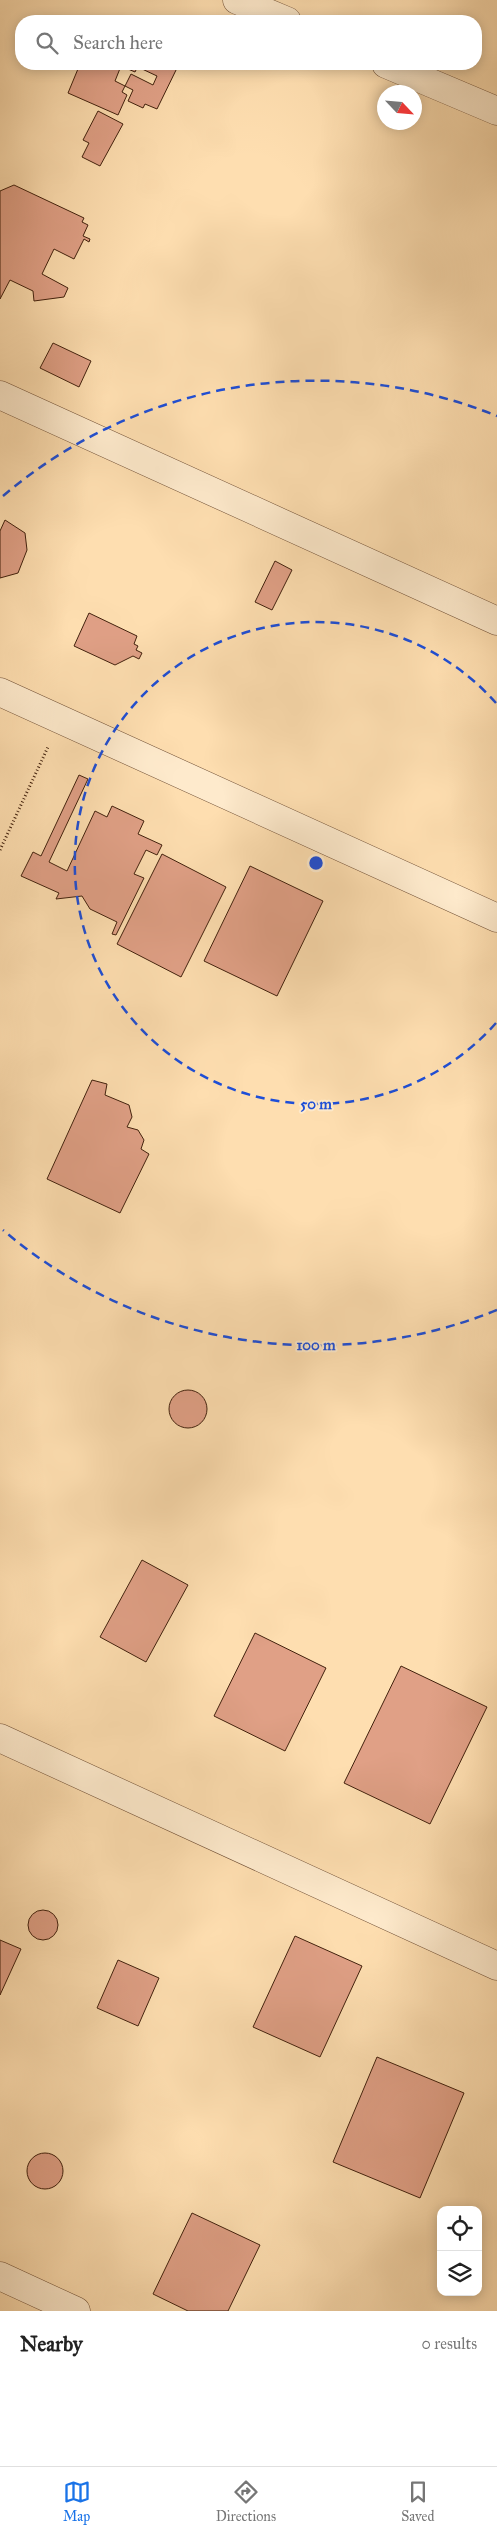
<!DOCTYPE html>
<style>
body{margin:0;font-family:"IM FELL Great Primer",serif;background:#f2f2f2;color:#222}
.controls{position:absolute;right:15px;bottom:15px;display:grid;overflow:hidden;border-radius:10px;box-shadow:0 2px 12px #0003}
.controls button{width:45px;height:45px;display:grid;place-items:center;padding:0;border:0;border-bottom:1px solid #e0e0e0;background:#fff;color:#222;font:25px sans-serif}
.compass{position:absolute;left:377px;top:85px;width:45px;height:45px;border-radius:50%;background:#fff;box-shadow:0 2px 12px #0003;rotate:116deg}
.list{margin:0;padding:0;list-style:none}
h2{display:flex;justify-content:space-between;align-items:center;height:65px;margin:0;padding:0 20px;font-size:21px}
h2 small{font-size:16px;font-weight:400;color:#767676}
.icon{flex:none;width:28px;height:28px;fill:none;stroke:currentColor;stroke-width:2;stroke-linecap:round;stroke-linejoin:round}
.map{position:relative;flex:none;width:497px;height:2311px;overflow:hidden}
.search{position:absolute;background:#fff;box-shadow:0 2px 12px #0003;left:15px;right:15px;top:15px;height:55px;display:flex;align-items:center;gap:12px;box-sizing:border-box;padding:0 18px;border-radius:20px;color:#767676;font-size:19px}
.sheet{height:155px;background:#fff}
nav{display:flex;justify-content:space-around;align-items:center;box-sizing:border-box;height:70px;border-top:1px solid #e0e0e0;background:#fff;font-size:14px;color:#767676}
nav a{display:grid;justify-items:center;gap:2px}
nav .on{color:#1a73e8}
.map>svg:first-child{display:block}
</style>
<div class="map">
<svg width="497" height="2311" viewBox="0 0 497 2311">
<rect width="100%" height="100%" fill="#fedeb0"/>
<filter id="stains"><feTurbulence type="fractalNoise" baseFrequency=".004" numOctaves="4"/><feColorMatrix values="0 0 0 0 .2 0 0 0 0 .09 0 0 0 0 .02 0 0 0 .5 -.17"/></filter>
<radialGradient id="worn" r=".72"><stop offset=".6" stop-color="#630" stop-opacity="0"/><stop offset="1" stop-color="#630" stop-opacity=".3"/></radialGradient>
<g fill="#e0a086" stroke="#42210d">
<polygon points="80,64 139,64 135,72 121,66 115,81 125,86 122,92 127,95 118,115 68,93"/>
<polygon points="142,64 173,64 178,66 157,109 145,104 143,108 128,101 133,90 125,86 131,74 153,85 157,76 140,68"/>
<polygon points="98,111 123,124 100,166 82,157 89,143 83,140"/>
<polygon points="14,185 84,218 82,222 88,225 83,236 90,239 89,242 84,239 74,259 54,249 42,274 68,288 64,297 34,301 33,291 10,280 0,299 0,191"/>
<polygon points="53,343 91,361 79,387 40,368"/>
<polygon points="5,520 25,533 27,550 18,573 0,578 0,531"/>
<polygon points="275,561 292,570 272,610 255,602"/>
<polygon points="89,613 137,636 134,644 138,646 136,650 142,653 139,659 133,656 115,665 74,646"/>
<polygon points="79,775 88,779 49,862 67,871 95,811 107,817 112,806 144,821 138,834 162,845 157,855 146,850 134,874 144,878 116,935 112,934 117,922 90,909 82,896 56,899 59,893 21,876 33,852 41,856"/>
<polygon points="162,854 226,887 181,977 117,944"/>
<polygon points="250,866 323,901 277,996 204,961"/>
<polygon points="92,1080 107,1084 105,1095 129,1105 132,1117 127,1127 138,1130 144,1140 141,1149 149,1154 120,1213 47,1179"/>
<circle cx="188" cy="1409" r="19"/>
<polygon points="142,1560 188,1585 146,1662 100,1637"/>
<polygon points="255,1633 326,1668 285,1751 214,1716"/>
<polygon points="401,1666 487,1707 430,1824 344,1783"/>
<circle cx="43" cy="1925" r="15"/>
<polygon points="295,1936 362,1966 320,2057 253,2027"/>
<polygon points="0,1940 21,1949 0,1995"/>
<polygon points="118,1960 159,1978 138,2026 97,2008"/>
<polygon points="377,2057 464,2093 420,2198 333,2162"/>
<circle cx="45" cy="2171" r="18"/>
<polygon points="192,2213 260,2245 228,2311 188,2311 153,2294"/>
</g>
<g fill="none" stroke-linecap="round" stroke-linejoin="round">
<defs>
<g id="street">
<polyline points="237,0 287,21"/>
<polyline points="386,64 497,111"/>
<polyline points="0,395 497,621"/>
<polyline points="0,692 497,918"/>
<polyline points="0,1738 497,1966"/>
<polyline points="0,2276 76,2311"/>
</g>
</defs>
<use href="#street" stroke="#715036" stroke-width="29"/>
<polyline stroke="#42210d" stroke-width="3" stroke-dasharray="1 2.5" stroke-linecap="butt" points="0,850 48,747"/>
<use href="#street" stroke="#feeacc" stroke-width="28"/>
</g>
<g fill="none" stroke="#1d4ed8" stroke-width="2.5" stroke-dasharray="9 6">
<path d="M496 1023A241 241 0 1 1 496 703"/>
<path d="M497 1310A482 482 0 0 1 3 1230M3 496A482 482 0 0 1 497 416"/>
</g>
<circle cx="316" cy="863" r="8" fill="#1d4ed8" stroke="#feeacc" stroke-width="2.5"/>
<g font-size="15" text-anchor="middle" font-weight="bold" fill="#1d4ed8" stroke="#feeacc" stroke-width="4" stroke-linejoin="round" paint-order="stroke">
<text x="316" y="1109">50 m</text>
<text x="316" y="1350">100 m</text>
</g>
<rect width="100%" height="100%" filter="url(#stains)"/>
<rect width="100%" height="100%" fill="url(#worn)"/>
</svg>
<div class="controls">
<button><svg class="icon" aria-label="locate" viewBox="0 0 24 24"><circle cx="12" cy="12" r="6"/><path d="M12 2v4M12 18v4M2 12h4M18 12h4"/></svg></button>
<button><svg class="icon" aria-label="layers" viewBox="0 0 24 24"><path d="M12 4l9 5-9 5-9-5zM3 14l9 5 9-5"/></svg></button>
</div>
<svg class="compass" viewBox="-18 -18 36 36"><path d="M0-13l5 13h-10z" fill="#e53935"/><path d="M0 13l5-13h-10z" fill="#767676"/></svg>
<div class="search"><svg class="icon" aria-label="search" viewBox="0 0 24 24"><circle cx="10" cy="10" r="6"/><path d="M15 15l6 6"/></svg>Search here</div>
</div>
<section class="sheet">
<h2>Nearby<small>0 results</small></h2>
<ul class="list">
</ul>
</section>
<nav>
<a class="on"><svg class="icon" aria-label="map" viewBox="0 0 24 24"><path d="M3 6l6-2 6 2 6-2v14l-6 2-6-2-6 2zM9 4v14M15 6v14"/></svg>Map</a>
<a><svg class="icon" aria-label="directions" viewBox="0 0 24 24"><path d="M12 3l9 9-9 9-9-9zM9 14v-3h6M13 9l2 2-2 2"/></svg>Directions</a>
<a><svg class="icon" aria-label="saved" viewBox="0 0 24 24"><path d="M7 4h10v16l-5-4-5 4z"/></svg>Saved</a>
</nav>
